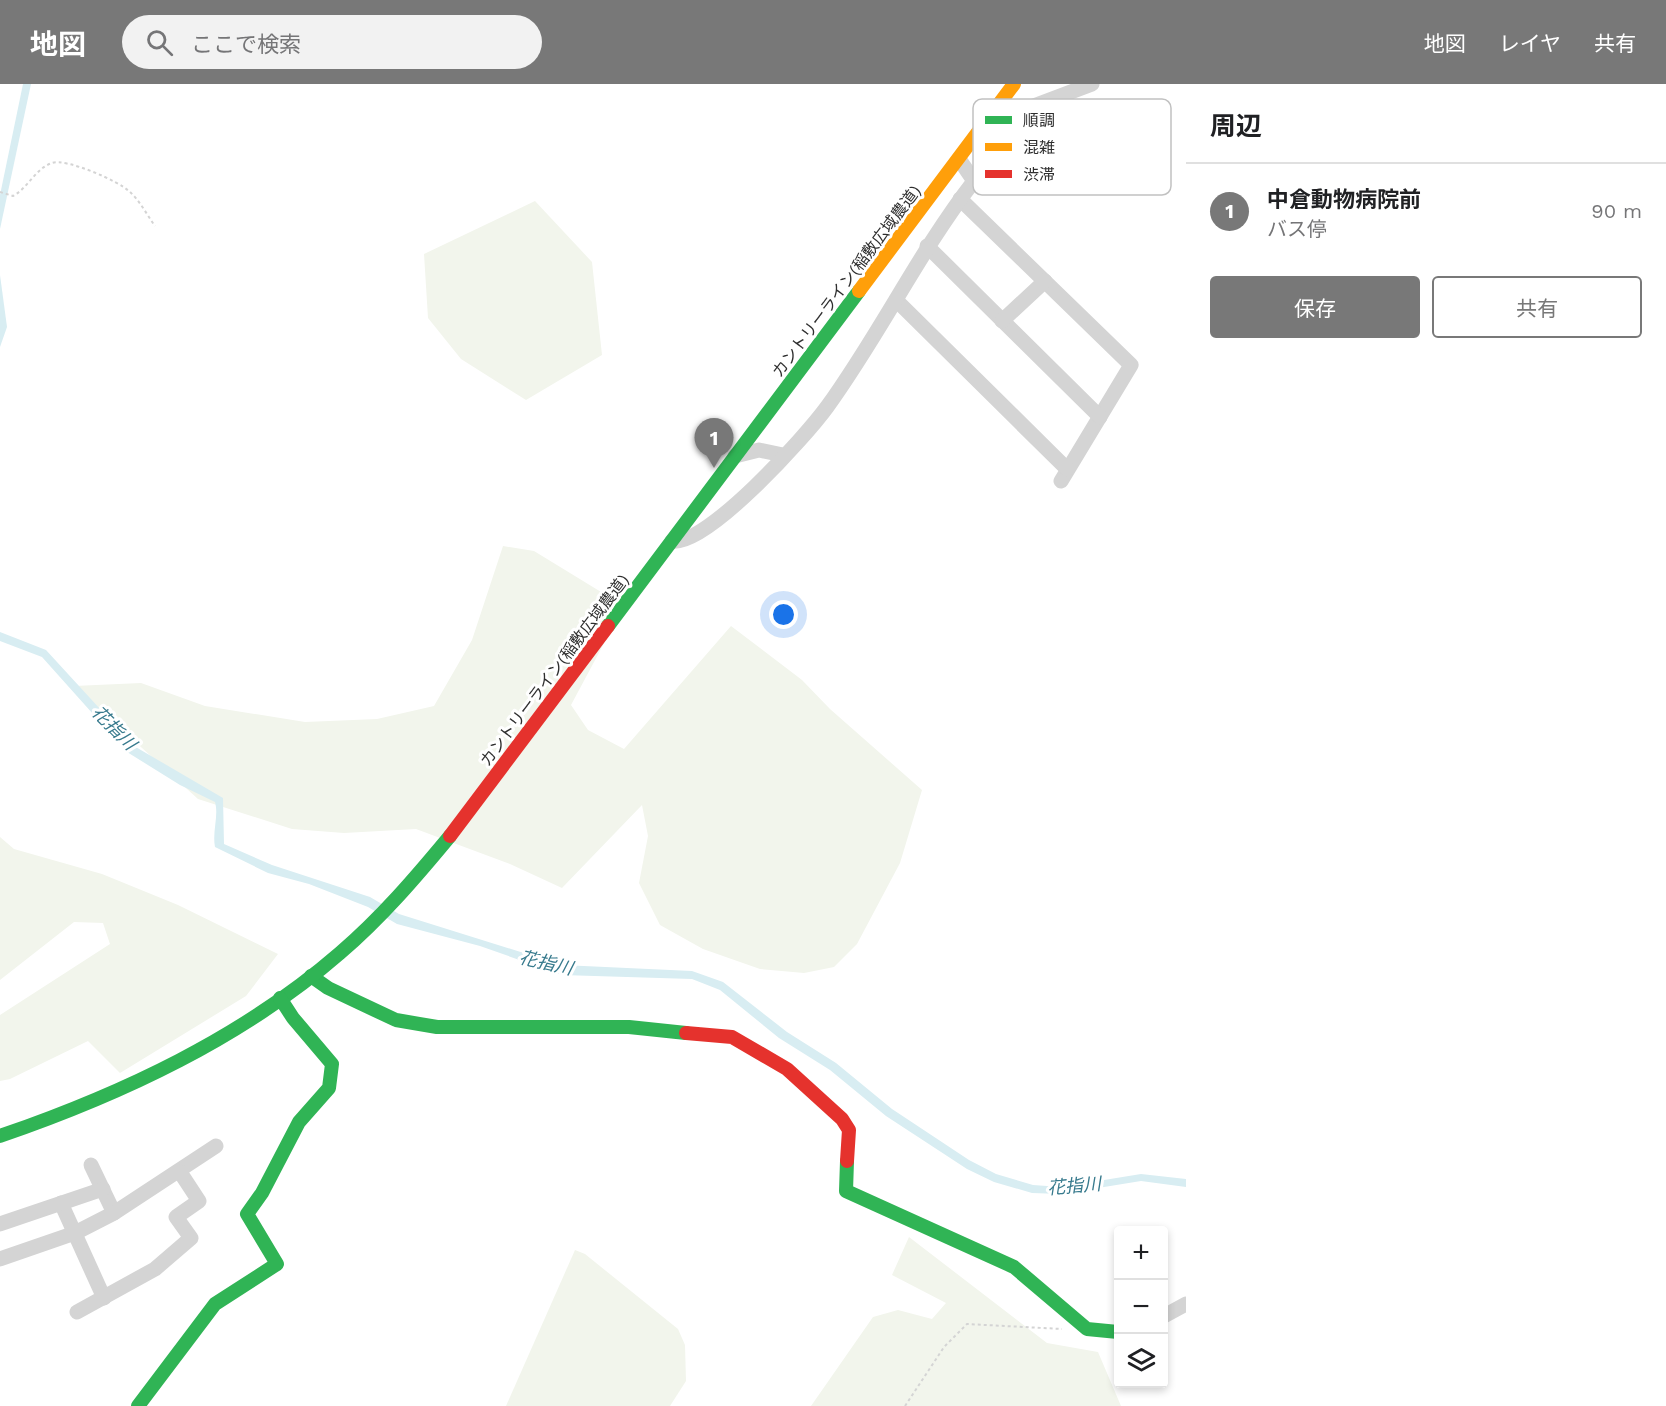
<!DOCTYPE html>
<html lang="ja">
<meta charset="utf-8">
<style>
body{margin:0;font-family:"Work Sans","Noto Sans JP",sans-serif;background:#f2f2f2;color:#202124}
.controls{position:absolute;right:18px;bottom:18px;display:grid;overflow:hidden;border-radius:6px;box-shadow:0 3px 9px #0003}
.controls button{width:54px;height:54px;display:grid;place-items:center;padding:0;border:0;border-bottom:2px solid #e0e0e0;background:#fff;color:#202124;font:30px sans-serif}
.you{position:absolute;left:784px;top:531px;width:21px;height:21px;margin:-15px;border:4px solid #fff;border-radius:50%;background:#1a73e8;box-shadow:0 0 0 9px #1a73e833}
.badge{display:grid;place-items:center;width:39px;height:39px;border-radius:50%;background:#787878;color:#fff;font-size:20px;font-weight:700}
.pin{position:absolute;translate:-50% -50px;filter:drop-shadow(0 2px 3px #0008)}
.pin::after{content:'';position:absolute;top:32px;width:21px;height:18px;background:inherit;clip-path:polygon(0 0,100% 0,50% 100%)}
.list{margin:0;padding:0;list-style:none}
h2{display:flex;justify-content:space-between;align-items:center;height:78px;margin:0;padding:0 24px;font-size:26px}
h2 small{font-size:20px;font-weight:400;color:#757577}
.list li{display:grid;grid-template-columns:39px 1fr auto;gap:18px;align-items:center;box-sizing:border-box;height:96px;padding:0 24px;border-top:2px solid #e0e0e0}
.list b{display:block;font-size:22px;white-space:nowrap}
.list p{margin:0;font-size:20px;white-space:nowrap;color:#757577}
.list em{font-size:20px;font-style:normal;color:#757577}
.actions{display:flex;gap:12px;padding:18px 24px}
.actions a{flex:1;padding:14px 0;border:2px solid #787878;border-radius:6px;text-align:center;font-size:21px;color:#787878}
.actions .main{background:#787878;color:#fff}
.icon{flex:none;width:33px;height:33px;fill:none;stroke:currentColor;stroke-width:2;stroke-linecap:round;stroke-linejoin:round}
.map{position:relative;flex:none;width:1186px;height:1322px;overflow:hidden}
header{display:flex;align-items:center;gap:36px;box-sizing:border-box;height:84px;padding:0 30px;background:#787878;color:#fff}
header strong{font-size:28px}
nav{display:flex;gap:33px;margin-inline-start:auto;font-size:21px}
.search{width:420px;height:54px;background:#f2f2f2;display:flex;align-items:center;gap:15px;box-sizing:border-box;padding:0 21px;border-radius:33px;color:#757577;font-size:22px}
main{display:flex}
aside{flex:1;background:#fff}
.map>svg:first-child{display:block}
</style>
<header>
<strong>地図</strong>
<div class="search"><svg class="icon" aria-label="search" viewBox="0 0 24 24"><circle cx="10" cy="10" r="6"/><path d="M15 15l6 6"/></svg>ここで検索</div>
<nav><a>地図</a><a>レイヤ</a><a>共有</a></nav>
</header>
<main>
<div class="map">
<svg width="1186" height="1322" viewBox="0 0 1186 1322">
<rect width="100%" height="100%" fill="#fff"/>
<g fill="#f2f5ec">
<polygon points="535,117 592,178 602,271 526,316 461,275 428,234 424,170"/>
<polygon points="503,462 534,467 624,522 571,621 588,646 624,665 731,542 802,596 830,625 922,706 900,779 857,860 834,883 804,889 760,885 703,865 660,841 639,799 648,752 642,721 562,804 510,780 416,745 344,749 292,745 198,715 74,602 141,599 205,622 305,638 377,635 434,622 472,556"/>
<polygon points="0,753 14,765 102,790 178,821 278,870 246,912 120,989 88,957 10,995 0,997 0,931 110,860 103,839 74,838 0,896"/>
<polygon points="909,1153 1047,1259 1098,1268 1121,1322 811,1322 873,1233 898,1226 932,1235 946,1219 892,1191"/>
<polygon points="575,1166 585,1170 678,1245 685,1261 686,1297 670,1322 506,1322"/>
</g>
<g fill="#d8edf2">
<polygon points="23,0 31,0 0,145 0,111"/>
<polygon points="0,191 7,243 0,263"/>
<path d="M 0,548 L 46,566 L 134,662 L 223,714 L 224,760 L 272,781 L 370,813 L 399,830 L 562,881 L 692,887 L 723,898 L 787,948 L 836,979 L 892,1025 L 969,1076 L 996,1090 L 1033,1101 L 1061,1103 L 1141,1090 L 1186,1095 L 1186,1103 L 1141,1097 L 1061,1110 L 1032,1109 L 994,1098 L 967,1085 L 886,1032 L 830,986 L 779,954 L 720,906 L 692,895 L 562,891 L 480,862 L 397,840 L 368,823 L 309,800 L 268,789 L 215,763 C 212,747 219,732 215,718 L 180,701 L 127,668 L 42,573 L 0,557 Z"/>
</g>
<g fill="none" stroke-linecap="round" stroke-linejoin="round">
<g stroke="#d4d4d4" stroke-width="2" stroke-dasharray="3 3" stroke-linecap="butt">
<path d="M 0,108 L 13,112 C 28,104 36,84 52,79 C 66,74 119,97 130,108 C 140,117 147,131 155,142"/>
<polyline points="905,1322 944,1263 967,1240 1062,1245"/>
</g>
<g stroke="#d4d4d4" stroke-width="15">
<polyline points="974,97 1031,23 1092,0"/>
<polyline points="960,115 1131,281 1061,397"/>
<polyline points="927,162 1100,333"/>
<polyline points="896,216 1067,385"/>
<polyline points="1002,237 1045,197"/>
<polyline points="735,372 759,366 783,371"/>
<path d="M 672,457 C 706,463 806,352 827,323 C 880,250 919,168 974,97 L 959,75"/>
<polyline points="91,1081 114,1129"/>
<polyline points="61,1119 104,1214"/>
<polyline points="0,1140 103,1105"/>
<polyline points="0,1175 75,1149 114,1129 216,1062"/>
<polyline points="77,1228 155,1185 191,1154 176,1133 199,1117 180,1088"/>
<polyline points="1164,1232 1186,1220"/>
</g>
<g stroke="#30b455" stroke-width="14">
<polyline points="608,542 859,207"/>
<polyline points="311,892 328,904 396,936 437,943 629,943 686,949"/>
<path d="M 0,1052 C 122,1010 242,954 340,869 C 381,834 416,793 450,752"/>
<polyline points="847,1077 846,1107 1014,1183 1087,1245 1118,1248"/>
<polyline points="138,1322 215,1220 277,1180 247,1130 262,1109 299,1038 329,1004 332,980 293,934 280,914"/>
</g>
<polyline stroke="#ff9f0a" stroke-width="14" points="859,207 1014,0"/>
<g stroke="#e5322d" stroke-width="14">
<polyline points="450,752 608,542"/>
<polyline points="686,949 732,953 787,985 842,1035 849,1046 847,1077"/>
</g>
</g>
<g text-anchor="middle" stroke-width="6" stroke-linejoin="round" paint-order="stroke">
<g font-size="16" fill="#2f2f2f" stroke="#fff">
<text transform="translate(846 197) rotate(-53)" y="6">カントリーライン(稲敷広域農道)</text>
<text transform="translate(554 586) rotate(-53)" y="6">カントリーライン(稲敷広域農道)</text>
</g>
<g font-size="18" font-style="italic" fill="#377a8d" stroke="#fff">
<text transform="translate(114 644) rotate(45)" y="6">花指川</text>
<text transform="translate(546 879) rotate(13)" y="6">花指川</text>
<text transform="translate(1074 1102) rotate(-5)" y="6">花指川</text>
</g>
</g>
<rect x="973" y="15" width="198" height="96" rx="9" fill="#fff" stroke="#c1c1c1" stroke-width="1.5"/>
<rect x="985" y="32" width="27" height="8" fill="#30b455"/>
<rect x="985" y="59" width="27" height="8" fill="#ff9f0a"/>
<rect x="985" y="86" width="27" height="8" fill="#e5322d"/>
<g font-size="16" fill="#2f2f2f">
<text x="1023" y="42">順調</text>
<text x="1023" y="69">混雑</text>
<text x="1023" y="96">渋滞</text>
</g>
</svg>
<div class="controls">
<button>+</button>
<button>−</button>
<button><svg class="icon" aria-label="layers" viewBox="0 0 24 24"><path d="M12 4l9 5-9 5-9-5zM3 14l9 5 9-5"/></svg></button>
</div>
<div class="you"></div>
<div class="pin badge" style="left:714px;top:384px">1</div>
</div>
<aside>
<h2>周辺<small></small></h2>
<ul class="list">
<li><span class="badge">1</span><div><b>中倉動物病院前</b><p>バス停</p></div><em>90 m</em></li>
</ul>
<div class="actions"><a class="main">保存</a><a>共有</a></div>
</aside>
</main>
